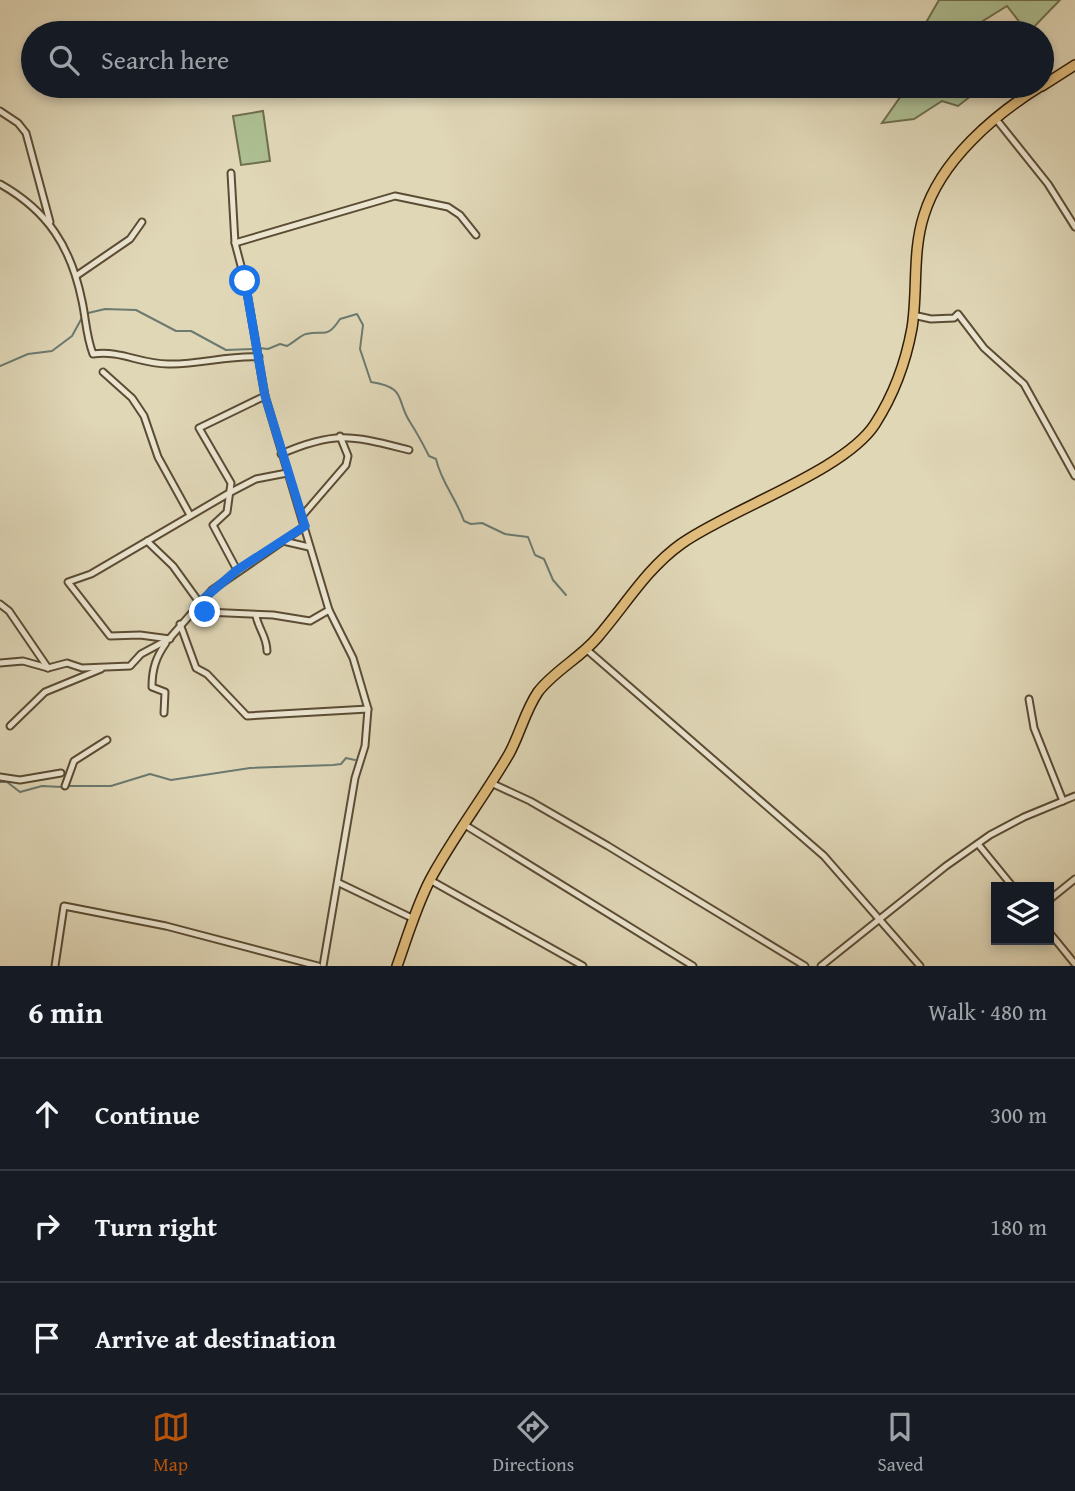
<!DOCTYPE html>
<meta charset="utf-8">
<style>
body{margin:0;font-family:"Gentium Book Plus",serif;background:#20242c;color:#f1f3f6}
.controls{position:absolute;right:21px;bottom:21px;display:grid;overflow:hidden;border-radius:0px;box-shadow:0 4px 10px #0003}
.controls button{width:63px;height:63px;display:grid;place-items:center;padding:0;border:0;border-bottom:2px solid #363941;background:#171b24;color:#f1f3f6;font:35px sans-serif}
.stop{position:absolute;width:21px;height:21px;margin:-16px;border:5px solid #1a73e8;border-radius:50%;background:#fff}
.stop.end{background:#1a73e8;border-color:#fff;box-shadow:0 2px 7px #0008}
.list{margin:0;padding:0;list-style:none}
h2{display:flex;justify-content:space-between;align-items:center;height:91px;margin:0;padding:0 28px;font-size:30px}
h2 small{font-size:23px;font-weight:400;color:#9ea1a6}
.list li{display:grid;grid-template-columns:46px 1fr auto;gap:21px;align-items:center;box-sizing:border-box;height:112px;padding:0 28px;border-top:2px solid #363941}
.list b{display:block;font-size:26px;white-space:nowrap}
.list em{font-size:23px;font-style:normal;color:#9ea1a6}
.icon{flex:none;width:38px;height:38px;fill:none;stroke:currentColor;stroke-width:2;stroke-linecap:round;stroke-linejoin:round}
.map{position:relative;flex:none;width:1075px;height:966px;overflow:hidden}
.search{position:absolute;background:#171b24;box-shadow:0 4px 10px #0003;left:21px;right:21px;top:21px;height:77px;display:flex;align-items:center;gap:18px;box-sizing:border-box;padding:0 24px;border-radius:38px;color:#9ea1a6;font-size:26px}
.sheet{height:427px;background:#171b24}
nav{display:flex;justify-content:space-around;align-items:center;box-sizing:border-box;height:98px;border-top:2px solid #363941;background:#171b24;font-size:19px;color:#9ea1a6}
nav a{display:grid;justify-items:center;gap:4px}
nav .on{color:#b45309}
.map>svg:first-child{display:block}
</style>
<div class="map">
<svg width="1075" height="966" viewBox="0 0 1075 966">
<rect width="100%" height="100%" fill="#e0d7b7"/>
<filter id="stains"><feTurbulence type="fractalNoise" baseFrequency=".00286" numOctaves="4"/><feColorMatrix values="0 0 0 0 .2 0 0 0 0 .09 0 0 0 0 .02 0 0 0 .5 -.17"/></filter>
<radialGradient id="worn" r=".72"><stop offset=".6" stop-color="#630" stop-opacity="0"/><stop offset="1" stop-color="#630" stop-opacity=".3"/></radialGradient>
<g fill="#adbf92" stroke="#6e6e4d" stroke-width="2">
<polygon points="939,0 1060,0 1028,33 1007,6 983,21 986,33 920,33"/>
<polygon points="908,86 984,86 958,106 942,101 914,119 882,123"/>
<polygon points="263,111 270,161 241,165 233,116"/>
</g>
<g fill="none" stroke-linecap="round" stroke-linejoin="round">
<g stroke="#6c7a70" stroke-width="2">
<path d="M 259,348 L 268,349 L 280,344 L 287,346 C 293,343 301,335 306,334 C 325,330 327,339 340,319 L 357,314 L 363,325 L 360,349 L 371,382 C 408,388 395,399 410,422 C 417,433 423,444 429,456 L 436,459 C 441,482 456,498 464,521 L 471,524 L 482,523 L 505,534 L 528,537 L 535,555 L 544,559 L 553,580 L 566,595"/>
<polyline points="0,366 28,354 52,351 72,336 84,314 105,309 136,310 176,331 191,331 226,350 253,349"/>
<polyline points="0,782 7,782 20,792 42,786 62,787"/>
<polyline points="68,786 111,786 150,774 171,780 250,768 333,765 341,764 346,758 355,760"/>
</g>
<defs>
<g id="street">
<polyline points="0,111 18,123 26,133 50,222"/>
<polyline points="996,119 1048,184 1075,227"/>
<polyline points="231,173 235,243 245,281 265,396 329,610 353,658 368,709 365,746 355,778 323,966"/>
<path d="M 0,184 C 48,211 71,247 82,301 C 86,319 86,336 93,354 C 121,350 140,364 168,364 C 199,365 228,355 259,357"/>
<polyline points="235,243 395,196 448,207 460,215 476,235"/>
<polyline points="76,276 130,239 142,222"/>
<polyline points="913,315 931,319 954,318 958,314 984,348 1024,384 1075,476"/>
<polyline points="103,372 132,398 144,416 158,457 190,515"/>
<path d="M 281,454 C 336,430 353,436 409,450"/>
<polyline points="302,516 346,465 348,456 340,436"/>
<polyline points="147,541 173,566 199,602"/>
<polyline points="283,541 309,547"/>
<polyline points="237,570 213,525 227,512 231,483 199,428 265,396"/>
<polyline points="0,604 9,611 48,668"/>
<polyline points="194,607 205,612 273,615 310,621 329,610"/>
<path d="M 256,616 C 259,630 267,637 267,651"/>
<polyline points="180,624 196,668 207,674 247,716 368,709"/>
<polyline points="170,639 140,635 110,636 68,582 91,574 231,492 256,479 287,473"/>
<polyline points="586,649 824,856 920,966"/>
<polyline points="0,663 23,661 48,668 67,663 82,668 130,666 141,654 169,639 212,590 305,526"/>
<polyline points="1029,699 1034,728 1063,801"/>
<path d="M 164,713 L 165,692 L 152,687 C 152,669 156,657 166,643"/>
<polyline points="10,726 45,692 101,669"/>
<polyline points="0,777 20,780 61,773"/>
<polyline points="491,783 530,801 608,846 805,966"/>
<polyline points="65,786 74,761 107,740"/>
<polyline points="465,825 693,966"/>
<polyline points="978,844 1013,887"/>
<polyline points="430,880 583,966"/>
<polyline points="339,883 414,919"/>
<polyline points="1049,900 1075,879"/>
<polyline points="1049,932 1075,964"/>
<polyline points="55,966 64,906 166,926 318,966"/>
<polyline points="821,966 946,866 990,835 1024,817 1075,796"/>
</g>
<g id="primary">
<polyline points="1042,86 1075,65"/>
<path d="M 397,966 C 407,938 416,907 430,880 C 453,837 484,797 509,754 C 520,734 525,711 538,692 C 554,671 580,658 597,638 C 625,606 646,569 681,544 C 730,509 845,471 875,424 C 893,396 906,361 912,328 C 918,291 912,252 924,215 C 941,160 994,115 1041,86"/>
</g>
</defs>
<use href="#street" stroke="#5b4c34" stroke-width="9"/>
<use href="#primary" stroke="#2f1e08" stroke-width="12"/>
<use href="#street" stroke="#ebe5d0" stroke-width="5"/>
<use href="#primary" stroke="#e0bc7c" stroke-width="9"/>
</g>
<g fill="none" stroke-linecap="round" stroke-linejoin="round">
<polyline stroke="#1a73e8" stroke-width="9" points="205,612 194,607 237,570 305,526 265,396 245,281"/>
</g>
<rect width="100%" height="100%" filter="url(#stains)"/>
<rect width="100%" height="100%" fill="url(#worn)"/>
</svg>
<div class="controls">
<button><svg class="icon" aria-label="layers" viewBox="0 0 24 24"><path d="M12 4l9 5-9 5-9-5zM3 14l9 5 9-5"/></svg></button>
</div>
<div class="stop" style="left:245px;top:281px"></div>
<div class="stop end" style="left:205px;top:612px"></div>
<div class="search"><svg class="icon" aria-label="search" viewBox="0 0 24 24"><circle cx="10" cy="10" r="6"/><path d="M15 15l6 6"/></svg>Search here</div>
</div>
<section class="sheet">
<h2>6 min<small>Walk · 480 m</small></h2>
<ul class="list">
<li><svg class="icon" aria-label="ahead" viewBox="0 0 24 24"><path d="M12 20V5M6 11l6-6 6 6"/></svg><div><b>Continue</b></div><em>300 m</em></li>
<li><svg class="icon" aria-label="right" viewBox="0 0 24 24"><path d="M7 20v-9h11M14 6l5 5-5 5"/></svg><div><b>Turn right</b></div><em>180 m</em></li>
<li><svg class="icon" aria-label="arrive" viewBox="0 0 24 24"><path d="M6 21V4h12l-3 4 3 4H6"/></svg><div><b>Arrive at destination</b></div></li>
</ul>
</section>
<nav>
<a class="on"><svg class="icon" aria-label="map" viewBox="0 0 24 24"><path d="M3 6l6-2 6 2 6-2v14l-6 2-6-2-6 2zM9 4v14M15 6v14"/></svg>Map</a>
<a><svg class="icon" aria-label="directions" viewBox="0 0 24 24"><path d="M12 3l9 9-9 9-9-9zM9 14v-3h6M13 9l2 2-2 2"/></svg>Directions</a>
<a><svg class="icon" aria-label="saved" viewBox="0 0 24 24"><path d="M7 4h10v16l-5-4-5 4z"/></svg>Saved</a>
</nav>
